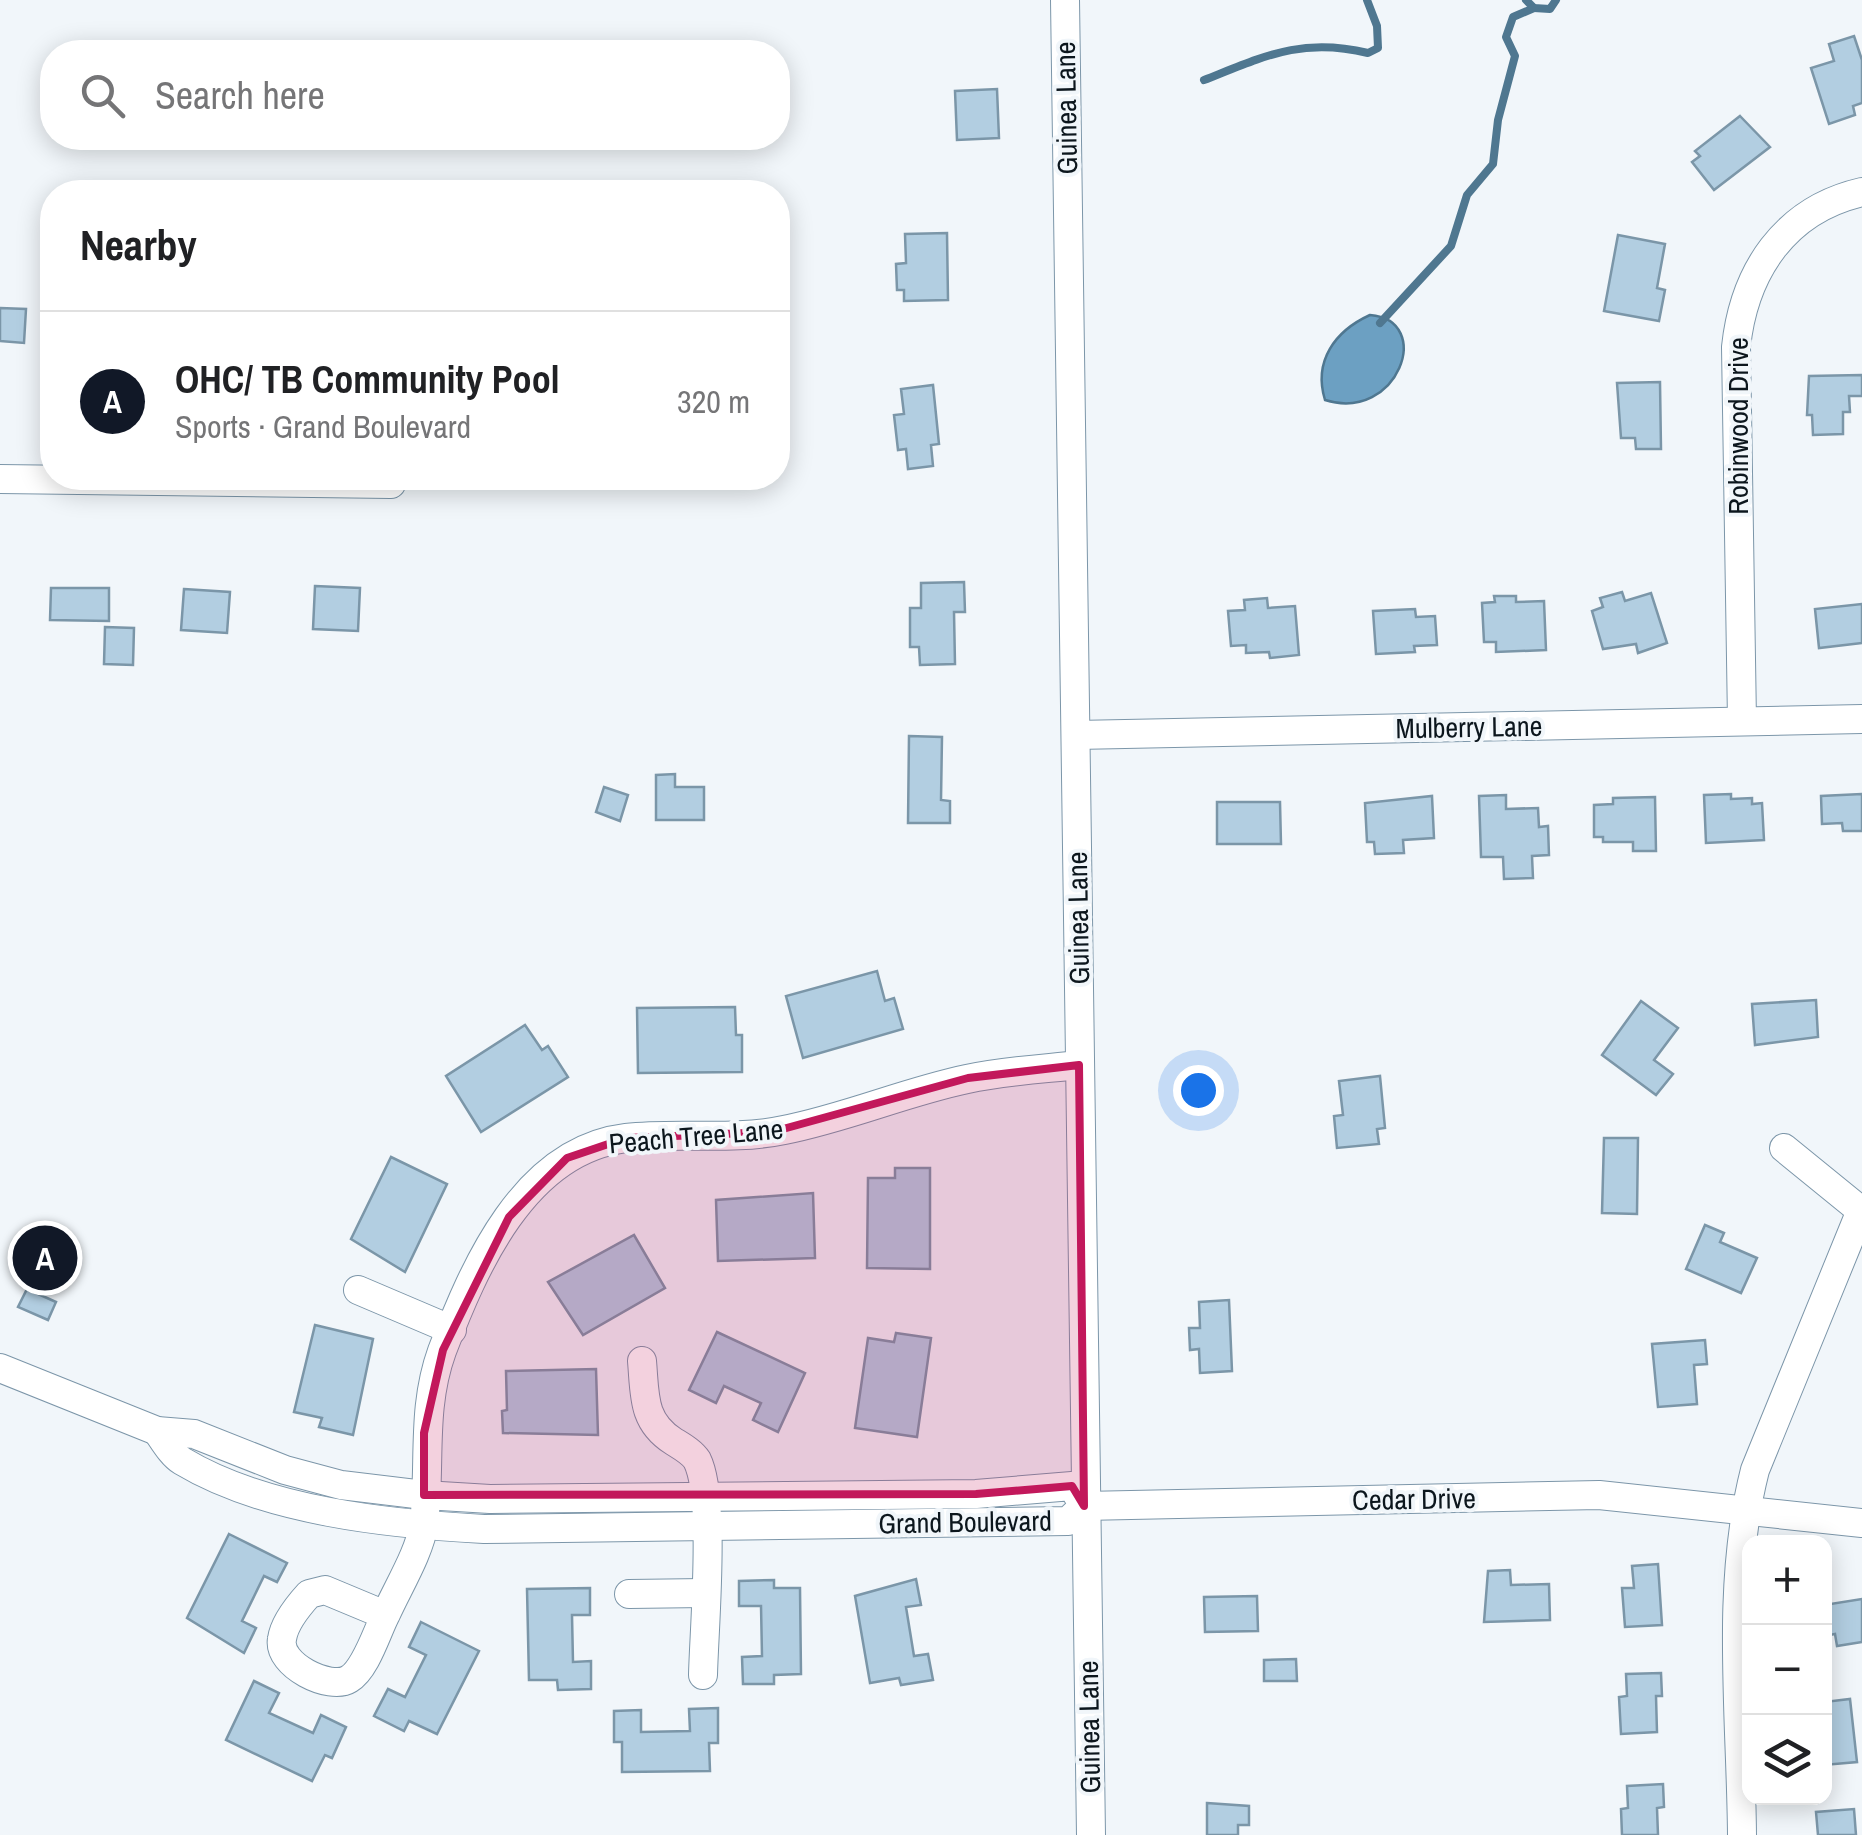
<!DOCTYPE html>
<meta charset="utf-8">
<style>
body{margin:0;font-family:"Archivo Narrow",sans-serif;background:#f2f2f2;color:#202124}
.controls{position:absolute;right:30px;bottom:30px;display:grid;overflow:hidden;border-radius:20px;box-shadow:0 5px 25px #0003}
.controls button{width:90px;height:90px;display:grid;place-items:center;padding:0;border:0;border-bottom:2px solid #e0e0e0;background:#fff;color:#202124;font:50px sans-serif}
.you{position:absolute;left:1198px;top:1090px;width:35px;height:35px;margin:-25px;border:8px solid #fff;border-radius:50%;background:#1a73e8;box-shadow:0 0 0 15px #1a73e833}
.badge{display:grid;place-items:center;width:65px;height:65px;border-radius:50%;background:#111827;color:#fff;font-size:32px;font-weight:700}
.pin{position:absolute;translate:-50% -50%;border:5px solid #fff;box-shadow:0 2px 10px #0006}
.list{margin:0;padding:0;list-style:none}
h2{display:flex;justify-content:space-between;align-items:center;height:130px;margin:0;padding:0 40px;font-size:42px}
h2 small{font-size:32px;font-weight:400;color:#757577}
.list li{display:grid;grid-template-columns:65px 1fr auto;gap:30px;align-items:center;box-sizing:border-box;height:180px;padding:0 40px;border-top:2px solid #e0e0e0}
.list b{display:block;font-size:38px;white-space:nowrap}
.list p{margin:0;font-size:32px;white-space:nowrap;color:#757577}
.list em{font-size:32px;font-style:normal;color:#757577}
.icon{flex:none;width:55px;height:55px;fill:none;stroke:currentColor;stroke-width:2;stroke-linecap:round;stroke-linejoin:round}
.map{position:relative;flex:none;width:1862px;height:1835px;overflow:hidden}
.search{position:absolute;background:#fff;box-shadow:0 5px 25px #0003;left:40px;top:40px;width:750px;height:110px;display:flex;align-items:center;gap:25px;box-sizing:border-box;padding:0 35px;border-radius:40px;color:#757577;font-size:38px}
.panel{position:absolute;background:#fff;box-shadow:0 5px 25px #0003;left:40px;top:180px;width:750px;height:310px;border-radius:40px}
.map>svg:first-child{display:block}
</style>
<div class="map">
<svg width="1862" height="1835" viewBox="0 0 1862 1835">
<rect width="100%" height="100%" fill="#f1f6fa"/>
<g fill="#6ca0c2" stroke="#4f7790" stroke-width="2.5">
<path d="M 1370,315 C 1435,320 1398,423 1325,400 C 1313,361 1335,331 1370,315 Z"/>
<polygon points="46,1224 67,1234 57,1255 67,1260 50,1293 21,1274"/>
</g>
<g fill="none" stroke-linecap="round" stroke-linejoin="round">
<g stroke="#4f7790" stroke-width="8">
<polyline points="1526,0 1534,8 1550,9 1556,0"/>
<path d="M 1204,80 C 1265,56 1302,37 1368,53 L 1378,48 L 1377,26 L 1367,0"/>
<polyline points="1380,323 1451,246 1467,195 1493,164 1498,120 1515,56 1506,37 1513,17 1534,8"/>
</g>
</g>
<g fill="#b2cee1" stroke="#7b96a8" stroke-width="2.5">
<polygon points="1854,36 1862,60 1862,103 1853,106 1855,115 1829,124 1811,68 1834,61 1829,44"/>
<polygon points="997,89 999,138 957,140 955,91"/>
<polygon points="1740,116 1770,147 1714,190 1692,162 1700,156 1695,151"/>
<polygon points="947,233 948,300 904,301 904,290 897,290 896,264 906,263 905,234"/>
<polygon points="1618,235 1665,244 1657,288 1665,290 1659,321 1604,311"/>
<polygon points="0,308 26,309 24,343 0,341"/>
<polygon points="1862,375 1862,396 1849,396 1850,412 1843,412 1843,434 1813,435 1812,415 1807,415 1809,376"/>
<polygon points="1660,382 1661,449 1636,449 1635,438 1621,438 1617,383"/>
<polygon points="933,385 939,444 931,445 933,466 908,469 906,449 898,450 894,415 904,414 901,389"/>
<polygon points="964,582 965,612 954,612 955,664 920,665 919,647 910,647 910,608 921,608 921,583"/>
<polygon points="315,586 360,588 358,631 313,629"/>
<polygon points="51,588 109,588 109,621 50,620"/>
<polygon points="184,589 230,592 227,633 181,630"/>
<polygon points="1622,592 1625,601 1651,593 1667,643 1638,653 1636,644 1603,649 1592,611 1603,607 1600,598"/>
<polygon points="1494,596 1516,596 1516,602 1544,601 1546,650 1496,652 1496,642 1484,642 1482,603 1495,602"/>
<polygon points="1267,598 1268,608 1295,606 1299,655 1270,658 1269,652 1246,653 1246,645 1231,646 1228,611 1245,610 1244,600"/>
<polygon points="1862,604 1862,643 1819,648 1815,609"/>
<polygon points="1415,609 1416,617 1435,616 1437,645 1414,646 1415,652 1376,654 1373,611"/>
<polygon points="105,627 134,628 133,665 104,664"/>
<polygon points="909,736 942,737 941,800 950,801 950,823 908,823"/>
<polygon points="675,774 675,787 704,787 704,820 656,820 656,775"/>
<polygon points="604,787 628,795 620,821 596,812"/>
<polygon points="1731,794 1731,799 1752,798 1752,804 1762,803 1764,840 1706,843 1704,795"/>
<polygon points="1862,794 1862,831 1843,831 1842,823 1822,824 1821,796"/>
<polygon points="1506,795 1506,809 1538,808 1539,827 1548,826 1549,855 1532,856 1533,878 1504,879 1503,857 1481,857 1479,796"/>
<polygon points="1432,796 1434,838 1403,840 1404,853 1375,854 1374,842 1367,842 1365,803"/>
<polygon points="1655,797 1656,851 1633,851 1633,842 1603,842 1603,837 1594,837 1594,805 1613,804 1613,798"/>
<polygon points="1217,802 1280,802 1281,844 1217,844"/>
<polygon points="877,971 885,1001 894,998 903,1029 803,1058 786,996"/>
<polygon points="1816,1000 1818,1037 1755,1045 1752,1004"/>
<polygon points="1641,1001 1678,1028 1654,1060 1673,1074 1656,1095 1602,1055"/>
<polygon points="735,1007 736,1035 742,1035 742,1072 638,1073 637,1008"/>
<polygon points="525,1025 542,1050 548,1046 568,1077 481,1132 446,1076"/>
<polygon points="1380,1076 1385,1128 1377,1129 1379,1144 1337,1148 1334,1116 1343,1115 1339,1081"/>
<polygon points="1604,1138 1638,1138 1637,1214 1602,1213"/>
<polygon points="391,1157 447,1184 405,1272 351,1239"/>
<polygon points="895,1168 930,1168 930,1269 867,1268 868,1178 895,1178"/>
<polygon points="813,1193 815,1258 718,1261 716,1200"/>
<polygon points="1705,1225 1724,1233 1720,1242 1757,1258 1741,1293 1686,1269"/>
<polygon points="634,1235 665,1288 583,1335 548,1282"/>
<polygon points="27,1289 56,1302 48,1320 18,1307"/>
<polygon points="1229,1300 1232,1371 1200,1373 1199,1349 1190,1350 1189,1328 1200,1328 1199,1302"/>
<polygon points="315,1325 373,1339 353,1435 319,1427 322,1418 294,1412"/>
<polygon points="717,1332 805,1373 778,1432 753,1420 761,1403 724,1386 716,1403 689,1390"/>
<polygon points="896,1333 931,1338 917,1437 855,1428 868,1338 894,1342"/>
<polygon points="1705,1340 1707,1364 1694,1365 1697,1404 1658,1407 1652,1344"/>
<polygon points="596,1369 598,1435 503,1433 502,1411 507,1410 506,1371"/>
<polygon points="229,1534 287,1563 277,1582 264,1576 242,1621 256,1628 244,1653 187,1618"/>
<polygon points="1658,1564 1662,1625 1625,1627 1622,1588 1634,1588 1632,1566"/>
<polygon points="1510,1570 1511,1585 1549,1584 1550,1620 1484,1622 1488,1571"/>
<polygon points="916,1579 921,1605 906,1607 914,1656 928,1654 933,1680 901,1685 899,1678 870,1683 855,1596"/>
<polygon points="774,1580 774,1588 800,1588 801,1674 774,1675 774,1684 743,1684 742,1657 762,1656 761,1606 739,1606 739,1581"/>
<polygon points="590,1588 590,1615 572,1615 573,1662 591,1661 591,1689 558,1690 557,1680 529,1680 527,1589"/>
<polygon points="1257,1596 1258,1631 1205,1632 1204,1597"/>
<polygon points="1862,1599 1862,1642 1837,1646 1835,1634 1824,1636 1824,1605"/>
<polygon points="421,1622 479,1651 437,1734 409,1721 404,1731 374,1716 388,1689 405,1697 426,1655 409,1647"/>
<polygon points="1296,1659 1297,1681 1264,1681 1264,1660"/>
<polygon points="1661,1673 1662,1696 1656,1696 1657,1732 1621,1734 1619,1697 1627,1696 1626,1674"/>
<polygon points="254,1681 279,1693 269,1713 313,1733 321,1715 346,1727 332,1758 325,1755 312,1781 226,1740"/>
<polygon points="1850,1699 1857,1762 1824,1765 1824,1702"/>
<polygon points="718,1708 718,1743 709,1743 710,1771 622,1772 622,1742 614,1742 614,1711 641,1710 641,1732 690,1731 689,1709"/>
<polygon points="1663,1784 1664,1807 1657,1808 1658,1835 1622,1835 1621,1809 1628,1808 1627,1786"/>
<polygon points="1207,1803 1249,1806 1249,1825 1238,1825 1238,1835 1207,1835"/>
<polygon points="1854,1809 1856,1835 1818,1835 1816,1812"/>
</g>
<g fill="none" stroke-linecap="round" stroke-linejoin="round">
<defs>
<g id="minor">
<polyline points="1065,0 1091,1835"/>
<polyline points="0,479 391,484"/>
<path d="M 1742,721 L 1736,347 C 1744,272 1784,210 1862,192"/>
<polyline points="1076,735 1862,719"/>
<polyline points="1784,1148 1860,1210"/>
<polyline points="358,1290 452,1330"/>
<path d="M 642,1361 C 645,1395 642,1421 673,1441 C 681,1446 692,1452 697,1460 C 716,1498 704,1628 703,1675"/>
<polyline points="0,1368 157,1431 194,1434 285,1470 341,1485 424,1495 490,1499 976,1494 1072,1486 1084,1506"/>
<path d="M 157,1431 C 164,1441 172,1455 182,1461 C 265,1511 389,1524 484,1529 L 1068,1521 L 1084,1506"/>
<polyline points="1084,1506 1599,1495 1862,1523"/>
<polyline points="629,1594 704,1593"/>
<path d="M 385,1615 L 325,1590 L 309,1594 C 299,1605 284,1624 282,1639 C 277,1665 330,1691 349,1679 C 366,1669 377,1631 386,1614 C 398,1587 420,1552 424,1523 C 431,1464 421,1409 442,1351 C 474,1267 524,1150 626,1138 C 678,1132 732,1141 784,1130 C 846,1118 905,1092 967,1079 C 1003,1071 1042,1069 1079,1065"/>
<path d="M 1742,1835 C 1741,1715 1725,1587 1755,1470 L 1862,1208"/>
</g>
</defs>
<use href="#minor" stroke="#7c96a9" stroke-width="30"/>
<use href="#minor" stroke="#fff" stroke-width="28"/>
</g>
<path fill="#c2185b" fill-opacity="0.2" stroke="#c2185b" stroke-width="8" stroke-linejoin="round" d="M 1079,1065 L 1084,1506 L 1072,1486 L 976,1494 L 424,1495 L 424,1433 L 443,1350 L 509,1217 L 567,1158 L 626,1138 L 772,1132 L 968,1078 Z"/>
<g text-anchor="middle" stroke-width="8" stroke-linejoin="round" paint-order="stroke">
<g font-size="28" fill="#0c161d" stroke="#f1f6fa">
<text transform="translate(1066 108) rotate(-91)" y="10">Guinea Lane</text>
<text transform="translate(1738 426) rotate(-90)" y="10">Robinwood Drive</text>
<text transform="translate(1469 727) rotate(-1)" y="10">Mulberry Lane</text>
<text transform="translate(1078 918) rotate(-91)" y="10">Guinea Lane</text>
<text transform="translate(696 1136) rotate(-5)" y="10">Peach Tree Lane</text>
<text transform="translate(1414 1499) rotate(-1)" y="10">Cedar Drive</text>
<text transform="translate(965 1522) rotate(-1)" y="10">Grand Boulevard</text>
<text transform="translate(1089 1727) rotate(-91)" y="10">Guinea Lane</text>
</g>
</g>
</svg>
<div class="controls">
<button>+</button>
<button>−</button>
<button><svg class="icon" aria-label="layers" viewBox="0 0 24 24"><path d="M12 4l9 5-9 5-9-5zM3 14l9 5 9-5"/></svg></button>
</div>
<div class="you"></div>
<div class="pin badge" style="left:45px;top:1258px">A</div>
<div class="search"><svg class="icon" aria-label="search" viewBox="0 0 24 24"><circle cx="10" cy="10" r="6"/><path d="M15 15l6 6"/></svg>Search here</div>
<section class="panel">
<h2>Nearby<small></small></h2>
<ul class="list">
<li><span class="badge">A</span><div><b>OHC/ TB Community Pool</b><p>Sports · Grand Boulevard</p></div><em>320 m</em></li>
</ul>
</section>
</div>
